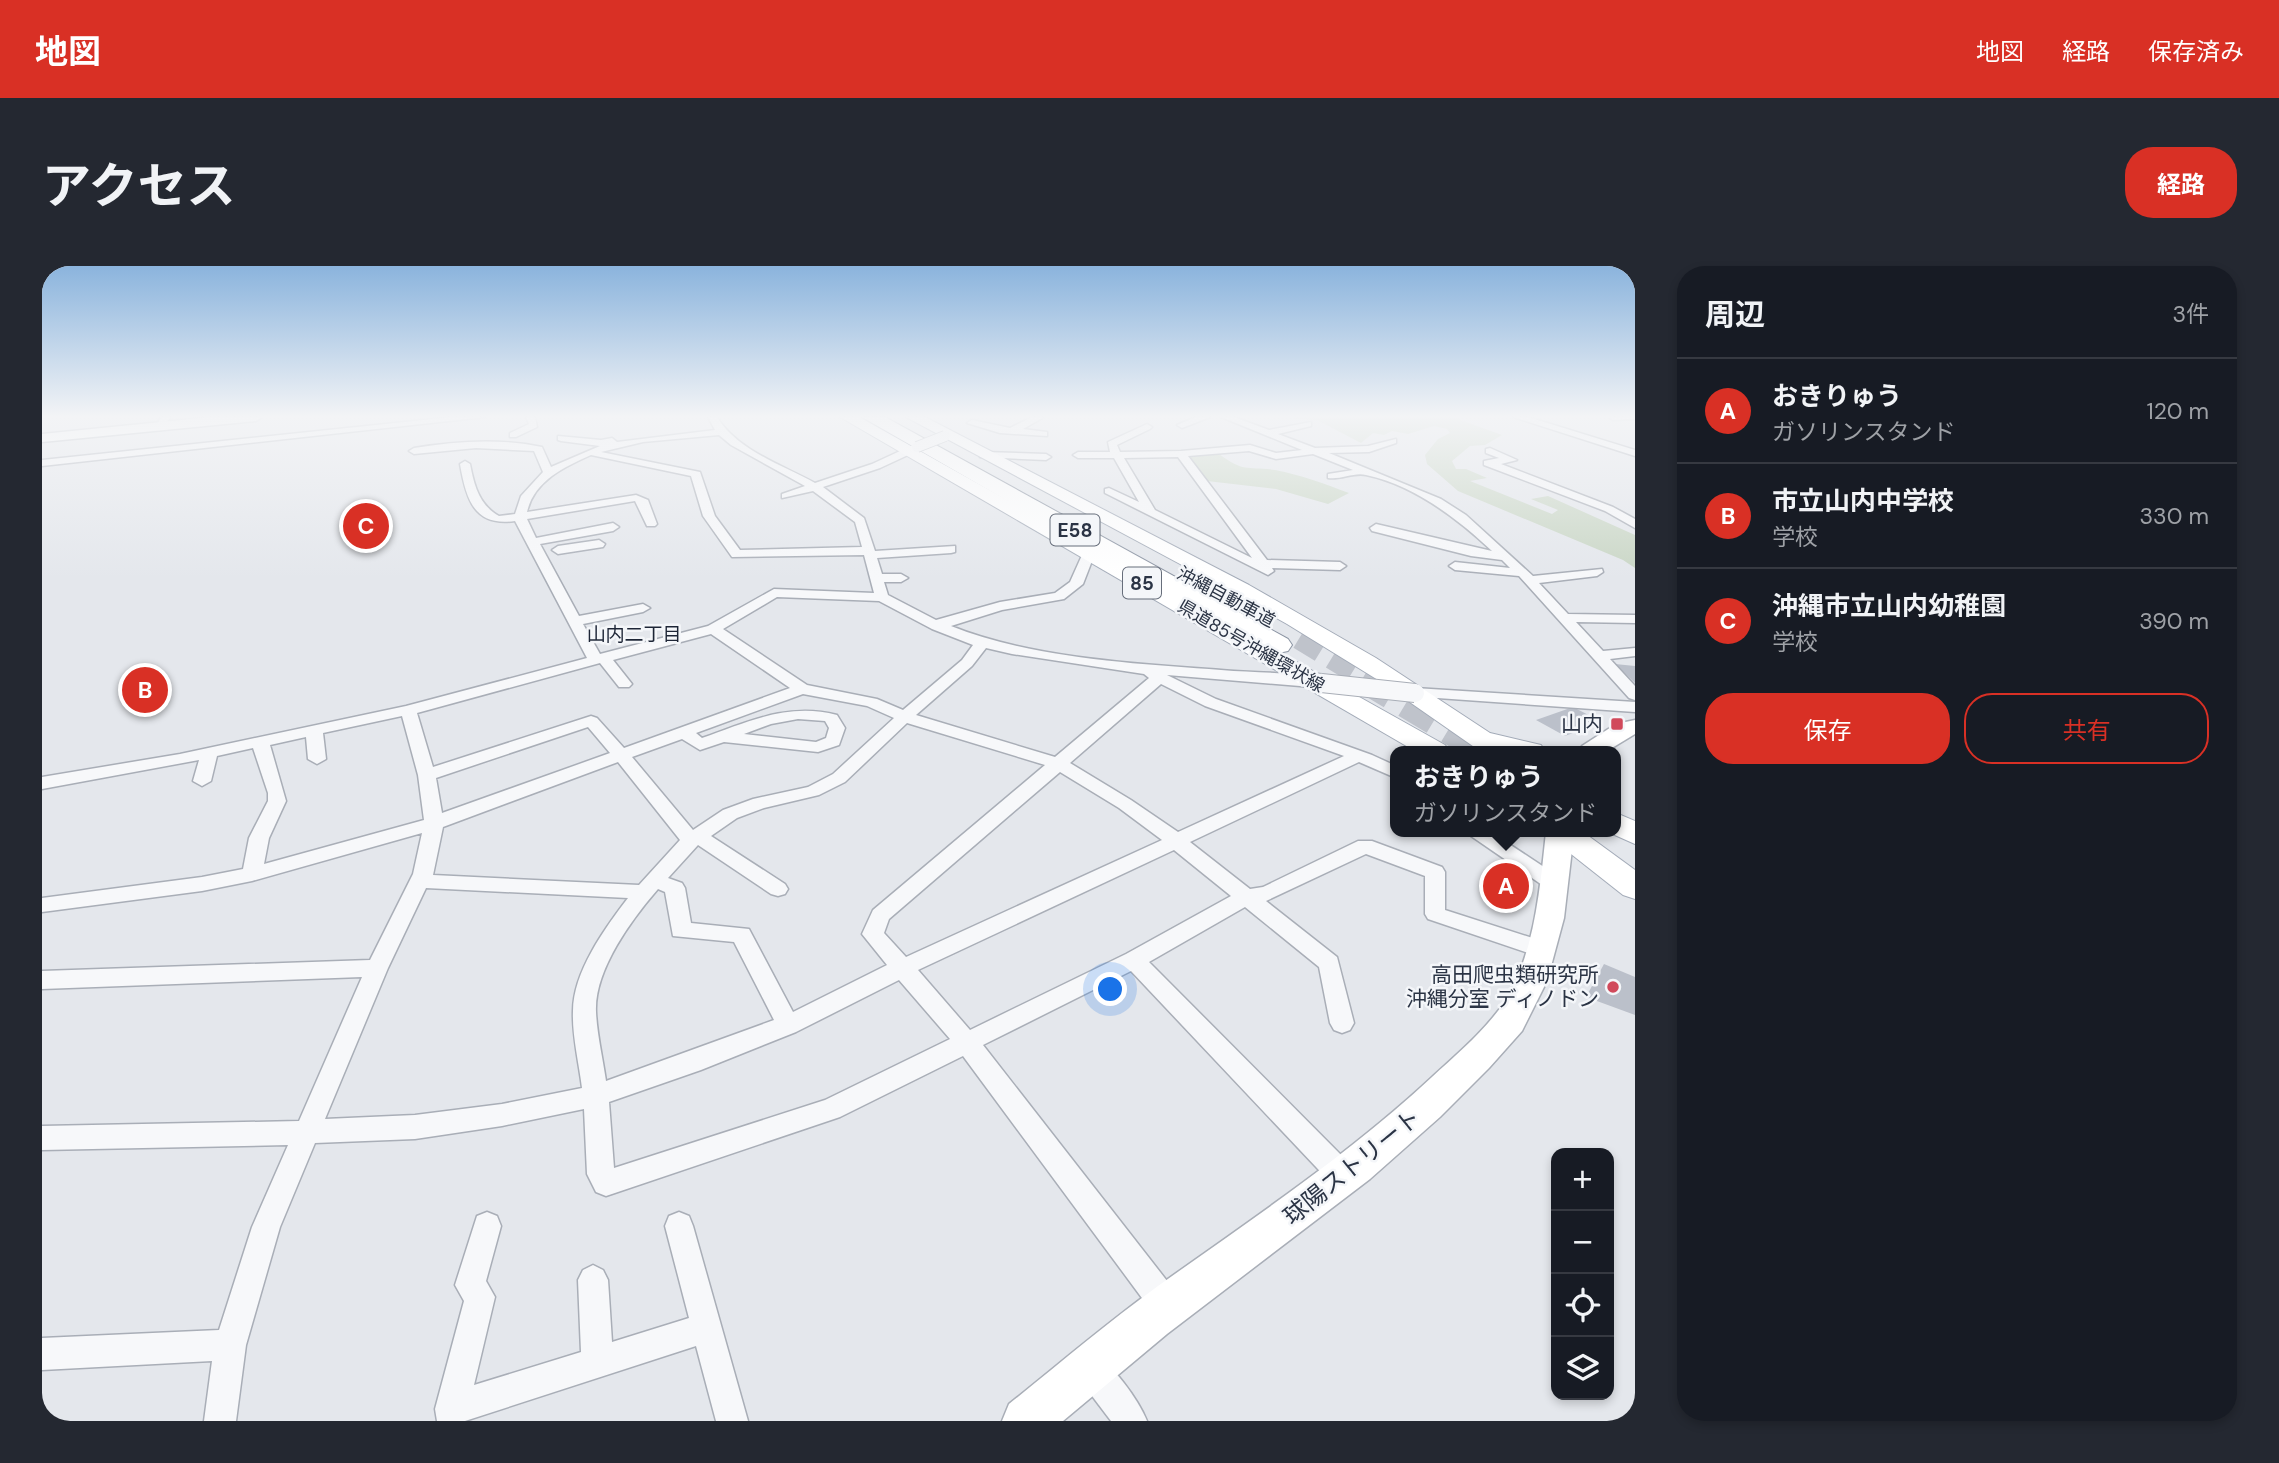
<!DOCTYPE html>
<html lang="ja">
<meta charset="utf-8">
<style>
body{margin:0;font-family:"DM Sans","Noto Sans JP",sans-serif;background:#242831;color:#f1f3f6}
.controls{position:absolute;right:21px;bottom:21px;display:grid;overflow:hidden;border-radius:14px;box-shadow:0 4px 10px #0003}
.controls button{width:63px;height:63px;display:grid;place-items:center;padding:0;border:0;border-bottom:2px solid #363941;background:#171b24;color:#f1f3f6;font:35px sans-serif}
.you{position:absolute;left:1069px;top:724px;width:24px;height:24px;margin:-18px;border:5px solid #fff;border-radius:50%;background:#1a73e8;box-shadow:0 0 0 10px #1a73e833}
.badge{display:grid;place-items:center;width:46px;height:46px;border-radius:50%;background:#d93025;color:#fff;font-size:23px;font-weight:700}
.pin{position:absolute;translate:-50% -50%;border:4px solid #fff;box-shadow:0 2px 7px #0006}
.popup{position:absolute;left:1348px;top:480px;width:231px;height:91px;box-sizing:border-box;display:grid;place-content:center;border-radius:14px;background:#171b24;filter:drop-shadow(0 2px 5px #0005);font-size:23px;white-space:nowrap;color:#9ea1a6}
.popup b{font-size:26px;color:#f1f3f6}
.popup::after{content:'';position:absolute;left:50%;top:100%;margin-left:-14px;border:14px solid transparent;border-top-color:#171b24}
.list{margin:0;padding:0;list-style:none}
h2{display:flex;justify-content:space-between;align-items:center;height:91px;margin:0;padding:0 28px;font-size:30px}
h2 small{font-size:23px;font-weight:400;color:#9ea1a6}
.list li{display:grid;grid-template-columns:46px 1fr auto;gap:21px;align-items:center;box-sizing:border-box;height:105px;padding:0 28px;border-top:2px solid #363941}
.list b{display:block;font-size:26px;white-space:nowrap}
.list p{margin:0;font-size:23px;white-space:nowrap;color:#9ea1a6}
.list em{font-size:23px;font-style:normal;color:#9ea1a6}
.actions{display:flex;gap:14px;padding:21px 28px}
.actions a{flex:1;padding:16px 0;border:2px solid #d93025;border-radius:28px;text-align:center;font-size:24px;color:#d93025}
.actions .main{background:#d93025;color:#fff}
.icon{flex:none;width:38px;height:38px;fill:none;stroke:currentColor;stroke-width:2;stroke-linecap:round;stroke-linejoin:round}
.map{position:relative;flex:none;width:1593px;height:1155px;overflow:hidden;border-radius:28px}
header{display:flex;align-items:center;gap:42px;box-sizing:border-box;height:98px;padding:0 35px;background:#d93025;color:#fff}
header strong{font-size:33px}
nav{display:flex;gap:38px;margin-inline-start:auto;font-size:24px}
.intro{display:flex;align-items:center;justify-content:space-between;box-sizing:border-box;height:168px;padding:0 42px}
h1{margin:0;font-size:49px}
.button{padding:18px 32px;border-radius:28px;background:#d93025;color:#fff;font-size:24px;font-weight:700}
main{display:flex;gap:42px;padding:0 42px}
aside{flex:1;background:#171b24;border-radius:28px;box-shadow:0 4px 10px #0003}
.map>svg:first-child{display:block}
</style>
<header>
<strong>地図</strong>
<nav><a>地図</a><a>経路</a><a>保存済み</a></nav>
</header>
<div class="intro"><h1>アクセス</h1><a class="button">経路</a></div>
<main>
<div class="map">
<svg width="1593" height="1155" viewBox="0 0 1593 1155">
<rect width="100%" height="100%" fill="#e4e7ec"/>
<g fill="#c9d6c5">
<polygon points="1241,151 1410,151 1460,169 1443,179 1428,180 1410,195 1414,203 1424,203 1445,212 1428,215 1510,248 1516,244 1489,233 1506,230 1593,269 1593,302 1581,294 1416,225 1385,198 1383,189 1396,173 1408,167 1405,163 1392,160 1366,168 1350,165 1342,169 1331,167 1319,177 1275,154"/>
<path d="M 1177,188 C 1203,207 1204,200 1233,204 C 1259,209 1283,218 1307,227 L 1286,238 L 1234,223 L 1165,215 L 1142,191 Z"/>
</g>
<g fill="#bbc0ca">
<polygon points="1573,398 1593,400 1593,417"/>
<polygon points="1531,441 1560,456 1523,470 1494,454"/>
<polygon points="1562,698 1593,711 1593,749 1544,731"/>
</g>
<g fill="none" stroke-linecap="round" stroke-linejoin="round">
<polyline stroke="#bfc3cb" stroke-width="25" stroke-dasharray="25 13" stroke-linecap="butt" points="1258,371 1325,412"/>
<polyline stroke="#bfc3cb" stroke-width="33" stroke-dasharray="33 17" stroke-linecap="butt" points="1322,410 1447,485"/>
<defs>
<g id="street">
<polygon points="119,151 128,151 122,163 119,164 114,161"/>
<polygon points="410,151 443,151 0,200 0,194"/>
<polygon points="484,151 493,151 495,161 474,171 468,171 468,167 487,158"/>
<path d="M 666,151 L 675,151 C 695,184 740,199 773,217 L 830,198 L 871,179 L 879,179 L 879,183 L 838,202 L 781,221 L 822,252 L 833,285 L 913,280 L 913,286 L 909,287 L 835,292 L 840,308 L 859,308 L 866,312 L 859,316 L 842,316 L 846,329 L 894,354 L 958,336 L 1013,327 L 1028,316 L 1041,287 L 1047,283 L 1053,287 L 1041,318 L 1022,333 L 960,344 L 909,360 C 988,392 1094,398 1179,404 C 1210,407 1245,405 1275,413 L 1278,416 L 1270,421 L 1125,409 L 1174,433 L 1330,489 L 1354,500 L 1354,512 L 1317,496 L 1148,576 L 1208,623 L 1221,621 L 1316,575 L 1330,575 L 1400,601 L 1403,606 L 1403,644 L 1506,677 L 1509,683 L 1506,689 L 1498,691 L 1386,653 L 1383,648 L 1383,610 L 1324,588 L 1224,635 L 1295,691 L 1312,757 L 1308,764 L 1300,767 L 1292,764 L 1288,757 L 1277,701 L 1203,641 L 1107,696 L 1311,901 L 1315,910 L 1311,919 L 1301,923 L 1291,919 L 1089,705 L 941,779 L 1136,1029 L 1140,1040 L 1136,1051 L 1125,1055 L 1114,1051 L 921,790 L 798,851 L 564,930 L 554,926 L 545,908 L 542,843 L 460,860 L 373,873 L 273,877 L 238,961 L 204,1079 L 194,1155 L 162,1155 L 170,1095 L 0,1104 L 0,1072 L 177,1064 L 210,961 L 246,879 L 0,884 L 0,860 L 257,855 L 320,711 L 0,723 L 0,705 L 328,694 L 371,608 L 380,567 L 210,615 L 160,625 L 0,646 L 0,632 L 160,611 L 201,603 L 207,572 L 226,535 L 226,527 L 211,482 L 175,490 L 169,515 L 160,520 L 151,515 L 157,494 L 0,523 L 0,511 L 138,488 L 364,440 L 545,392 L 473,255 C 432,261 424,233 418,198 L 423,195 L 428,198 C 432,219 437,239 457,250 L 473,248 L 479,230 L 501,206 L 492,185 L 434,182 L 372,188 L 367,185 L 372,182 C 414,175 458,172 500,181 L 509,201 L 558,180 L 519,175 L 516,174 L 516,170 L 559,174 L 570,172 L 575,176 L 673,164 ZM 677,169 L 689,179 L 763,220 L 740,228 L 740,232 L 771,225 L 813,256 L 820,281 L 698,284 L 673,250 L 658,206 L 559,186 L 601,176 ZM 549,189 L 649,210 L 661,250 L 690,291 L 822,289 L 832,327 L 732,323 L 666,360 L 558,388 L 541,358 L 601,346 L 608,342 L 601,338 L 537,350 L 498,278 L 571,265 L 577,261 L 571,257 L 494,272 L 485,253 L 593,235 L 605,260 L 613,260 L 615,258 L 606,234 L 594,229 L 485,246 C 492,215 522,201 549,189 ZM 735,331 L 837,335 L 890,363 L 931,379 L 920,394 L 861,444 L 835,433 L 765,419 L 681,363 ZM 669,368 L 748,422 L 582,482 L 555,452 L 549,450 L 391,501 L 375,447 L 558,397 L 577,421 L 587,421 L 590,418 L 571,394 ZM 944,382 L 970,388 L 1102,408 L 1107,412 L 1013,491 L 874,449 L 930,400 ZM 1119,418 L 1163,440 L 1302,490 L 1136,566 L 1089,534 L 1028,497 ZM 761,428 L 825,440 L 852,452 L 791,508 L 766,521 L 711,533 L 681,544 L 651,564 L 590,491 L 640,473 L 658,484 L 682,476 L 776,486 L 797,479 L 803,462 L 795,449 C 746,436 706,456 660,472 L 654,467 ZM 360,450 L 376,509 L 382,554 L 222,598 L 227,572 L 244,535 L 228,479 L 264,471 L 266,493 L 275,498 L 284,493 L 281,467 ZM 756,453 L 783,455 L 787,462 L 784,472 L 774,476 L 702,468 L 729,458 ZM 865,457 L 1003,499 L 831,644 L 820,668 L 845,699 L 751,746 L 707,663 L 649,657 L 643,622 L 640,617 L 626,612 L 656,579 L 729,628 L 736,630 L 743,628 L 746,623 L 743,618 L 669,570 L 695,552 L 722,542 L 777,529 L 803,516 ZM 546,461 L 568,487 L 400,547 L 394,512 ZM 576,496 L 638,574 L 597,619 L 391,609 L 401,561 ZM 1018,506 L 1077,542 L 1120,574 L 864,691 L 842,667 L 847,653 ZM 1132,584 L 1189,630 L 1084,688 L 928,764 L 876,704 ZM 384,622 L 586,632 C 563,662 531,706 531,745 C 530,770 537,797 540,822 L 460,838 L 373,849 L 283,853 L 346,702 ZM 616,623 L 623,626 L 631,670 L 692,676 L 732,754 L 564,815 C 561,793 555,769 554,746 C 552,704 590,653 616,623 ZM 857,714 L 908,773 L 783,834 L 572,902 L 567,836 L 659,804 L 754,766 Z"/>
<polygon points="990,151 1002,151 981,163 1005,166 1005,170 958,167 925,157 930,154 968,162"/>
<polygon points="1154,151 1168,151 1140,162 1135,159"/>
<path d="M 1179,151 L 1192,151 L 1227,164 L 1269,156 L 1269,160 L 1236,168 L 1273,182 L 1326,180 L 1354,173 L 1354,177 L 1327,186 L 1287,187 L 1399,233 L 1424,249 L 1491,310 L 1560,303 L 1561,306 L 1555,310 L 1497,317 L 1526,348 L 1593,349 L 1593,357 L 1534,356 L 1561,385 L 1593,382 L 1593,390 L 1568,393 L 1593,420 L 1593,434 L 1587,432 L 1477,310 L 1413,304 L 1407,300 L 1413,296 L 1468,302 L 1460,294 L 1429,290 L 1330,265 L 1328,262 L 1334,258 L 1450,285 C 1416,253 1372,219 1324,209 C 1312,206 1299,214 1286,212 L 1286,208 L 1311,204 L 1271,188 L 1234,193 L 1207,185 L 1146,190 L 1225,294 L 1298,296 L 1304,300 L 1298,304 L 1230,302 L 1232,305 L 1226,309 L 1063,227 L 1063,223 L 1067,222 L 1097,236 L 1072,192 L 1036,192 L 1031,189 L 1036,186 L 1068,186 L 1066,176 L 1105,158 L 1110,161 L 1108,163 L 1075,179 L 1078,186 L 1139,185 L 1208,179 L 1234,187 L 1260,184 ZM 1136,191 L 1210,292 L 1113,244 L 1082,192 Z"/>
<polygon points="1471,151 1486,151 1593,184 1593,190"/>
<polygon points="1567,151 1593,151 1593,153 1571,154"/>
<polygon points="1448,182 1475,194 1459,198 1571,241 1593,253 1593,262 1563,245 1442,199 1442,195 1457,192 1444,187 1444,183"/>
<polygon points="942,186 1004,188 1009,191 1004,194 938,191 938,187"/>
<polygon points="557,274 563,278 561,281 516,288 510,284 516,280"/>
<polygon points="1373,422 1593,436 1593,446 1367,430 1365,427 1367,424"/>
<polygon points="1427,566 1449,566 1520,613 1523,618 1520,623 1506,623 1429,570"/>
<polygon points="445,946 455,950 459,960 444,1015 453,1031 432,1119 539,1086 536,1014 541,1004 551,999 561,1004 566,1014 570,1076 647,1052 623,960 627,950 637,946 647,950 651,960 706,1155 674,1155 654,1080 423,1155 395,1155 393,1143 422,1035 413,1019 435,950"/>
<path d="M 1049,1087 C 1069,1095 1097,1135 1105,1155 L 1069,1155 L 1038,1114 L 1033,1103 L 1038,1092 Z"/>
</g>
<g id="secondary">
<polygon points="169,151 220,151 214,155 0,176 0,168"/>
<polygon points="1593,454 1593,468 1565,485 1537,485 1540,480 1574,458"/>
<path d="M 1504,566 L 1532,566 L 1522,652 L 1505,715 L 1480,765 L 1447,802 L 1398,851 L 1328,913 L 1125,1068 L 1021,1155 L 960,1155 L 967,1138 C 1017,1098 1065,1057 1116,1020 C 1210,953 1306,889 1390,811 C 1415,788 1444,764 1463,735 C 1493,687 1498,621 1504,566 Z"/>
</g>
<g id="primary">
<polygon points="798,151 817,151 1403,479 1407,485 1373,485"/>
<polygon points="864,151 883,151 1207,319 1334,392 1448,467 1499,479 1503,485 1438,485 1336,414 1245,358 1138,298"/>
<polygon points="1574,547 1593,555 1593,578 1566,566 1574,566"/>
<polygon points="1506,566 1541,566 1593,604 1593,633 1581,629 1510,573"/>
</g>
<polygon id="highway" points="820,151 843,151 1246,373 1250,379 1246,385 1236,387 1226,385"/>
</defs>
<use href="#street" stroke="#a9aeb7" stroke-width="3"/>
<use href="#secondary" stroke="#a9aeb7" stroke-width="3"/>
<use href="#primary" stroke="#a3abb8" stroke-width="2"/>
<use href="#highway" stroke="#8b94a3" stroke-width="2"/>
<use href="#street" fill="#f7f8fa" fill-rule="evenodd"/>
<use href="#secondary" fill="#fff" fill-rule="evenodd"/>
<use href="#primary" fill="#fff" fill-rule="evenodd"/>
<use href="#highway" fill="#fff" fill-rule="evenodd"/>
<defs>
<polyline id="street-bridge-far1" points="875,181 903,170"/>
<polyline id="street-bridge" points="1270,416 1373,427"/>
</defs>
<use href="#street-bridge-far1" stroke="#a9aeb7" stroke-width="12" stroke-linecap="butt"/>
<use href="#street-bridge" stroke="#a9aeb7" stroke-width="20" stroke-linecap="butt"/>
<use href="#street-bridge-far1" stroke="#f7f8fa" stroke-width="10"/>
<use href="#street-bridge" stroke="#f7f8fa" stroke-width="18"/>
</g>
<linearGradient id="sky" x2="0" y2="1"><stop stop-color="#8bb4dd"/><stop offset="0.48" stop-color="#f3f4f6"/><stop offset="1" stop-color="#f3f4f6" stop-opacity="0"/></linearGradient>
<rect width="1593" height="313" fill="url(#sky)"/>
<g fill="#d1495b" stroke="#f4f6f9" stroke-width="2.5">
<rect x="1568" y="451" width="14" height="14" rx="3.5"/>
<circle cx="1571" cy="721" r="7"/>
</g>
<g text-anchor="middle" stroke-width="5" stroke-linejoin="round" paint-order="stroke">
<g font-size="18" fill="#2b3445" stroke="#f4f6f9">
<text transform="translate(1184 331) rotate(28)" y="6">沖縄自動車道</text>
<text transform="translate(1209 380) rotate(30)" y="6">県道85号沖縄環状線</text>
</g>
<g fill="#f4f6f9" stroke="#676e7b" stroke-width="2">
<rect x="1008.5" y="248.5" width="49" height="31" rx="5"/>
<rect x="1081" y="301.5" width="38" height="31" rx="5"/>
</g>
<g font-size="19" font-weight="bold" fill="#2b3445">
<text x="1033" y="271">E58</text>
<text x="1100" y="324">85</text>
</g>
<g font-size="19" fill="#1d2536" stroke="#f4f6f9">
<text x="592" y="375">山内二丁目</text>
</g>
<g font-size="21" fill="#2b3445" stroke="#f4f6f9" text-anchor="end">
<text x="1561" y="465">山内</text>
<text x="1557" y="716">高田爬虫類研究所<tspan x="1557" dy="24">沖縄分室 ディノドン</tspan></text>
</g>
<g font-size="24" fill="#2b3445" stroke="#f4f6f9">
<text transform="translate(1310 901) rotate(-39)" y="8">球陽ストリート</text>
</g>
</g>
</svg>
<div class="controls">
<button>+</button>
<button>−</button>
<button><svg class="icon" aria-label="locate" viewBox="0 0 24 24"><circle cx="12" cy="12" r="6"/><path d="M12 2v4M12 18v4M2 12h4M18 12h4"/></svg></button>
<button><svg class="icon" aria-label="layers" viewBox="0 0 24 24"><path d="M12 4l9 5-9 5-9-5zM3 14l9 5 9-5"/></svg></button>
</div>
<div class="you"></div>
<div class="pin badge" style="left:1464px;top:620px">A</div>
<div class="popup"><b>おきりゅう</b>ガソリンスタンド</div>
<div class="pin badge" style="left:103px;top:424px">B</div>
<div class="pin badge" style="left:324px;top:260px">C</div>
</div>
<aside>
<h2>周辺<small>3件</small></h2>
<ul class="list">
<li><span class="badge">A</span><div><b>おきりゅう</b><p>ガソリンスタンド</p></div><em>120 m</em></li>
<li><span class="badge">B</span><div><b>市立山内中学校</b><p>学校</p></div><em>330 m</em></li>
<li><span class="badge">C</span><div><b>沖縄市立山内幼稚園</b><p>学校</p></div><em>390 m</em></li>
</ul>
<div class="actions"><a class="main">保存</a><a>共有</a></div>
</aside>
</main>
